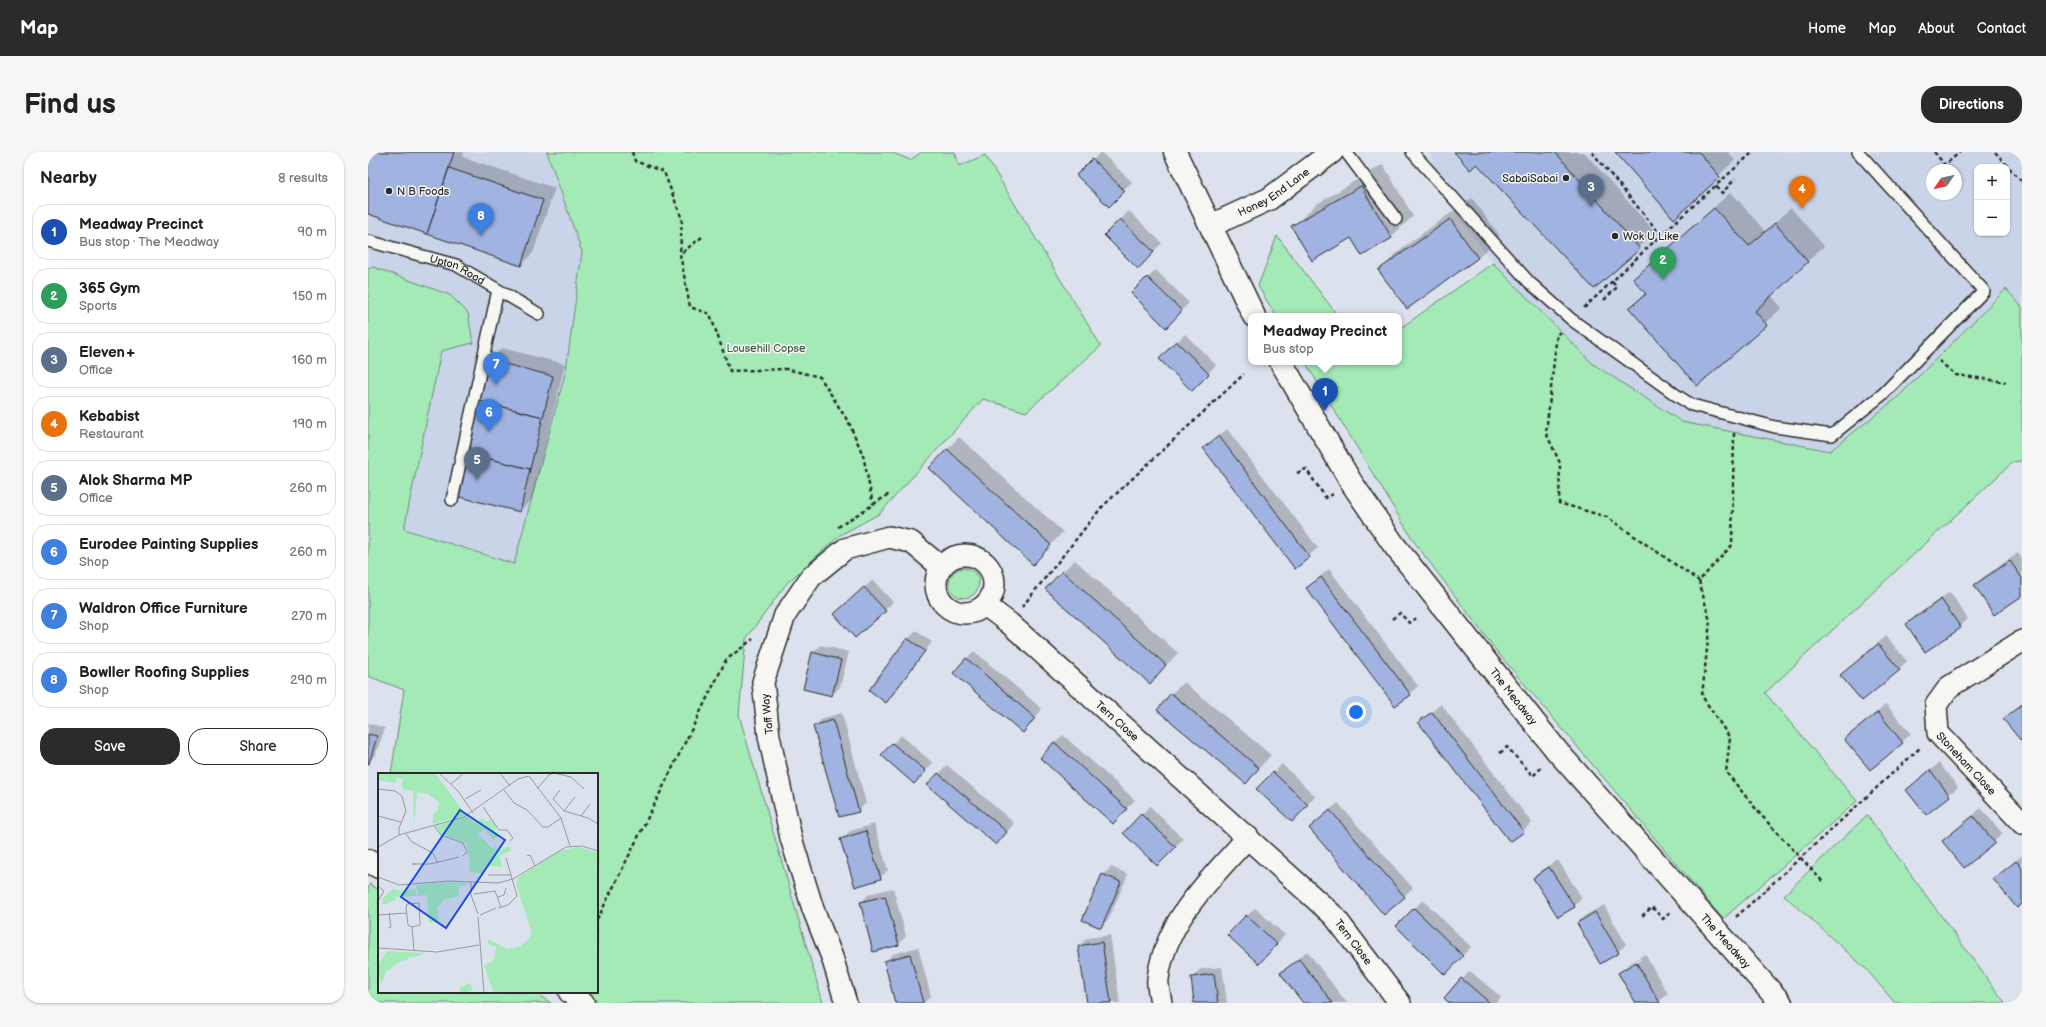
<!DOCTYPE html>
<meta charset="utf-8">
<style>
body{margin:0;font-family:"Balsamiq Sans",sans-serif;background:#f6f6f6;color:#222}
.controls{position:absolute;right:12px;top:12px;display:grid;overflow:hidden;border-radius:8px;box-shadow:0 1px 3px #0004}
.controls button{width:36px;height:36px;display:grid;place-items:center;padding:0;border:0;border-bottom:1px solid #e0e0e0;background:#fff;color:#222;font:20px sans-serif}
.compass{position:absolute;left:1558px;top:12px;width:36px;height:36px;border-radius:50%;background:#fff;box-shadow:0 1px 3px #0004;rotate:236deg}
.you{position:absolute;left:988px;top:560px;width:14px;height:14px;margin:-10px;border:3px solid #fff;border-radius:50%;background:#1a73e8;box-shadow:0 0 0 6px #1a73e833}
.badge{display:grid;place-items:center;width:26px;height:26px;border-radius:50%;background:#2b2b2b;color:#fff;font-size:13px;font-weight:700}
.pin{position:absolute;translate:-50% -33px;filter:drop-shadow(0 1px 2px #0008)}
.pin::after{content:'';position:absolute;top:21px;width:14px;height:12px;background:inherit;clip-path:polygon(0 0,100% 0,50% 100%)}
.popup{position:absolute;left:880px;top:161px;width:154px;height:52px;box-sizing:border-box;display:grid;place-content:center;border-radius:8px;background:#fff;filter:drop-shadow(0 1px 3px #0005);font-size:13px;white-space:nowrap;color:#767676}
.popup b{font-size:15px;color:#222}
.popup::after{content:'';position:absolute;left:50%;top:100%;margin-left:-8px;border:8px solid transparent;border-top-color:#fff}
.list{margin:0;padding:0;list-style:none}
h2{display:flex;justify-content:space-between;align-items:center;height:52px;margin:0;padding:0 16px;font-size:17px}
h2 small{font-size:13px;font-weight:400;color:#767676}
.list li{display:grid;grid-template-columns:26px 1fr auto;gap:12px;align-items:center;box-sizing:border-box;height:56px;margin:0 8px 8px;padding:0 8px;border:1px solid #e0e0e0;border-radius:16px}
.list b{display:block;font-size:15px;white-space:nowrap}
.list p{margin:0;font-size:13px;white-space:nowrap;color:#767676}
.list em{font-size:13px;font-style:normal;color:#767676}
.actions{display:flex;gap:8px;padding:12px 16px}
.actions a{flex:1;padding:9px 0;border:1px solid #2b2b2b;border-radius:16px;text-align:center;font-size:14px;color:#2b2b2b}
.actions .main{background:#2b2b2b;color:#fff}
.map{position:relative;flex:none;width:1654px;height:851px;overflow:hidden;border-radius:16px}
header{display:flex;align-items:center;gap:24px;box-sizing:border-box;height:56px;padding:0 20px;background:#2b2b2b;color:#fff}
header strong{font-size:19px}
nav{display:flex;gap:22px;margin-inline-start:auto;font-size:14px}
.intro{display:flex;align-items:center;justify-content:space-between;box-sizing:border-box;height:96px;padding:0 24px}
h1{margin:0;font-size:28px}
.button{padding:10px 18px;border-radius:16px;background:#2b2b2b;color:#fff;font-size:14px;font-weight:700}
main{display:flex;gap:24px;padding:0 24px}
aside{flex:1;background:#fff;border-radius:16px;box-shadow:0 1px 3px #0004}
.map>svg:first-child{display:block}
</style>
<header>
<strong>Map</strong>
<nav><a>Home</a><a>Map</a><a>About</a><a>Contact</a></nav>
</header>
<div class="intro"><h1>Find us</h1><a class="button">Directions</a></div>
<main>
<aside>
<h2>Nearby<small>8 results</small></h2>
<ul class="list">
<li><span class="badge" style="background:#1a4fb4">1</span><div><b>Meadway Precinct</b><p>Bus stop · The Meadway</p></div><em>90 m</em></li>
<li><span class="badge" style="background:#2e9e5b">2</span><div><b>365 Gym</b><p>Sports</p></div><em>150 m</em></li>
<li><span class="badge" style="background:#5c6f8a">3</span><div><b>Eleven+</b><p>Office</p></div><em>160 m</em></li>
<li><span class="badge" style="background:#e8710a">4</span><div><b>Kebabist</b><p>Restaurant</p></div><em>190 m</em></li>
<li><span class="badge" style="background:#5c6f8a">5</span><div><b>Alok Sharma MP</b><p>Office</p></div><em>260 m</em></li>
<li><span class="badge" style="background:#3f7fe0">6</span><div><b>Eurodee Painting Supplies</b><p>Shop</p></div><em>260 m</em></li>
<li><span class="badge" style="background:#3f7fe0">7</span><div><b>Waldron Office Furniture</b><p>Shop</p></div><em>270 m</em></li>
<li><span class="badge" style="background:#3f7fe0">8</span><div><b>Bowller Roofing Supplies</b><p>Shop</p></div><em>290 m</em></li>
</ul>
<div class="actions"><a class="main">Save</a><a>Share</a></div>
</aside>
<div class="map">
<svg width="1654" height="851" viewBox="0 0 1654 851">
<rect width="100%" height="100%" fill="#dce2ed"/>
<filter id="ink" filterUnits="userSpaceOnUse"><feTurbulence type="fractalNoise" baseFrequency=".025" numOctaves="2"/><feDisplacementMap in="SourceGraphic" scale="8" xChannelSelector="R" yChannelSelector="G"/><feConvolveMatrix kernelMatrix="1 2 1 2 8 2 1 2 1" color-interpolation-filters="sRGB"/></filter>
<g filter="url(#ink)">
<g fill="#cad4e9" fill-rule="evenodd">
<polygon points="0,0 179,0 214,100 198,218 147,412 36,377 73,199 104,191 5,115 0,117"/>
<path d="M 1062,0 L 1654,0 L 1654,155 L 1638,138 L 1530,245 L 1462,299 L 1314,270 L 1225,212 L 1125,111 L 1070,38 ZM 1609,15 L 1639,15 L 1639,81 L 1609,81 ZM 1564,18 L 1588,18 L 1588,42 L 1564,42 Z"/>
</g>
<g fill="#a3eab7" stroke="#678a71">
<polygon points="179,0 523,0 542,8 554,0 587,0 591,14 617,3 733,194 658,260 615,247 511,362 472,383 418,432 378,487 371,563 455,851 231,851 217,840 229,840 229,622 23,622 36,538 0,524 0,117 5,115 82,143 100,161 105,191 73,199 36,377 146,412 198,218 214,100"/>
<polygon points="909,84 970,164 908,164 890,134"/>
<polygon points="1125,111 1225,212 1314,270 1462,299 1530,245 1638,137 1654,155 1654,309 1645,310 1397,541 1489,649 1355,767 1130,501 1047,391 937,210 1031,210 1031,177"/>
<circle cx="596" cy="431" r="15"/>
<polygon points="1499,663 1637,851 1527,851 1498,817 1416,743"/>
<polygon points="2,732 11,738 11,840 166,840 183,851 0,851 0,737"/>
</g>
<g fill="#0003" fill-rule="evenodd">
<polygon points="0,0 96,0 95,5 187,36 165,101 153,113 0,61"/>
<polygon points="733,0 764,30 741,54 710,23"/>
<polygon points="1088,0 1216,0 1287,80 1226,136 1109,11"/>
<polygon points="1248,0 1360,0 1367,8 1306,66"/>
<polygon points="1015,12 1045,64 1023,85 983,84 925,75 947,53"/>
<polygon points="1363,40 1397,79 1423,56 1456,94 1403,143 1414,156 1329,232 1262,156 1278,140 1266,127"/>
<polygon points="1104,46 1132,84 1110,106 1039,156 1012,118 1034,96"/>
<polygon points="761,59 794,91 770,115 737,83"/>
<polygon points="788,118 821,151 798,174 764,141"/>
<polygon points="817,182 848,213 824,238 792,206"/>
<polygon points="134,196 197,212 164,347 152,359 89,343 122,208"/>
<polygon points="859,277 950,396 927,415 837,296"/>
<polygon points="591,285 695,380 677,399 562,316"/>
<polygon points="1650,401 1654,407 1654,442 1607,434 1615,425"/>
<polygon points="707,408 810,501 782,530 694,420"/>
<polygon points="961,417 1050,534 1042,542 939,436"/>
<polygon points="505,428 525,450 517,458 475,454"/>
<polygon points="1582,440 1600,467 1592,475 1539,472 1547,464"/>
<polygon points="548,479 564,490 526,541 518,550 540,487"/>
<polygon points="1518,484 1539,509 1531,517 1473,523"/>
<polygon points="453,493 481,500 472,535 464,543 445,501"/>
<polygon points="606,499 674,557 663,571 598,507"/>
<polygon points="816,530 903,603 878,631 803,542"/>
<polygon points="1073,552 1164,671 1143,689 1052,570"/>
<polygon points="1518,552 1543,582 1502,617 1478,587"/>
<polygon points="474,561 498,651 490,659 447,574 455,566"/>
<polygon points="0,571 17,576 8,602 0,611"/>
<polygon points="533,583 565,611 546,631 514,603"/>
<polygon points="695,583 767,648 753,662 687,591"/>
<polygon points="1571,611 1590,635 1558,662 1539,638"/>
<polygon points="914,612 947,644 924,669 890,637"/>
<polygon points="579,613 646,671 636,684 561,633"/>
<polygon points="970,651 1045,736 1016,762 950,668"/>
<polygon points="782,654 815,687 789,713 756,681"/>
<polygon points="1613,656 1635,682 1596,714 1576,689"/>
<polygon points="506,672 520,718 512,726 474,688 482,679"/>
<polygon points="1654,703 1654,751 1627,727"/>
<polygon points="1190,708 1214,746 1206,754 1166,726 1174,718"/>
<polygon points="743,715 760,722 741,767 732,775 735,723"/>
<polygon points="525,736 538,784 530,793 493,751 501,742"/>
<polygon points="1055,748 1103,795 1077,821 1029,774"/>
<polygon points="1236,753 1258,792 1250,800 1210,771 1218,763"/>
<polygon points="887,756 917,783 899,802 879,764"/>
<polygon points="742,783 752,851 720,851 711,794 719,786"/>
<polygon points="550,795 563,844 556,851 528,851 517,810 525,802"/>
<polygon points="939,799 979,851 936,851 913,821"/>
<path d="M 1277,802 L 1300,842 L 1289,851 L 1269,851 L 1251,821 L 1259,813 ZM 1272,806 L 1273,808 L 1259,816 L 1259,814 Z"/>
<polygon points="854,815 859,851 827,851 824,826 832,817"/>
<polygon points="1102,819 1133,845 1128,851 1083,851 1077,846"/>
</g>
<g fill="#a0b3e1" stroke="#2b2b2b">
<polygon points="0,0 86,0 59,82 0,62"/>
<polygon points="1086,0 1187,0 1272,97 1226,137 1109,12 1102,18"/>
<polygon points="1247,0 1331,0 1352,25 1306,67"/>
<polygon points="724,7 757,39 741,55 708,23"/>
<polygon points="81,16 175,48 153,114 59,82"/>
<polygon points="993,34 1024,86 994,104 983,86 944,109 923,74"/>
<polygon points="1346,56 1381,94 1407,71 1440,110 1387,159 1399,173 1329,234 1261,156 1278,142 1265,127"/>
<polygon points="752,67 786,100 770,117 736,83"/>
<polygon points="1082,67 1110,106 1039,157 1010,118"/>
<polygon points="779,125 814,159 798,176 763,141"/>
<polygon points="808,189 841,222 824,239 791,207"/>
<polygon points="121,208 185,224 175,265 111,249"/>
<polygon points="111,249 175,265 162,317 98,301"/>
<polygon points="851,284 942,405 927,417 835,296"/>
<polygon points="579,297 683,393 665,413 561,316"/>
<polygon points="98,301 162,317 152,360 88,344"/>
<polygon points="1642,409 1654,426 1654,444 1626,463 1606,433"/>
<polygon points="694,419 798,513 782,532 677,437"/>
<polygon points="953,425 1043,543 1027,554 938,436"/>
<polygon points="496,435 518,459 487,486 466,462"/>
<polygon points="1573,447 1593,476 1557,500 1538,472"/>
<polygon points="539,486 557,499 518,551 501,538"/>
<polygon points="1510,492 1532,518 1494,549 1472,523"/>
<polygon points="444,500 473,508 464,544 435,537"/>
<polygon points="598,506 667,566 655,581 585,521"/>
<polygon points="803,541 891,616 878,632 789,558"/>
<polygon points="1654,552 1654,590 1635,567"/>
<polygon points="1064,560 1156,680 1142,690 1050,570"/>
<polygon points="1510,560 1535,591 1502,618 1476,587"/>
<polygon points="465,568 491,660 471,665 445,574"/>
<polygon points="0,582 9,584 1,612 0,612"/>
<polygon points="686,590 759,657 745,672 672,606"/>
<polygon points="524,591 558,619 546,632 513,603"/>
<polygon points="1562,618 1582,644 1558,663 1538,638"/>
<polygon points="905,620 940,653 924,670 888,637"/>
<polygon points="570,621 639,680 628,693 559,633"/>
<polygon points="962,658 1037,745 1016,763 941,676"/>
<polygon points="773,662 808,695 789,714 755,681"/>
<polygon points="1605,664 1627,691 1596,716 1574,689"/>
<polygon points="498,679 513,727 487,735 472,687"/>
<polygon points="1648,709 1654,716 1654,752 1649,756 1625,727"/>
<polygon points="1181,715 1207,755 1190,765 1165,726"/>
<polygon points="734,722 753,730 733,776 714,768"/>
<polygon points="517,744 531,793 505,800 492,750"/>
<polygon points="1046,756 1095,804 1077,823 1028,774"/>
<polygon points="1227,760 1251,801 1232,812 1209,771"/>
<polygon points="878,763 909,792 891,812 859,783"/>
<polygon points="734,790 743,851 719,851 710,794"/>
<polygon points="542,802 555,851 527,851 516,809"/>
<polygon points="931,807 965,851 935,851 912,821"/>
<polygon points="1268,810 1292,851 1268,851 1250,821"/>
<polygon points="846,822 850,851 826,851 823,825"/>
<polygon points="1093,826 1122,851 1081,851 1076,846"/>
</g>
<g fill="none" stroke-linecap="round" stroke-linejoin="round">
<defs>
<g id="lane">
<polyline points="978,0 1028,67"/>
<polyline points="1044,0 1161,130 1204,168 1311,245 1324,253 1407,275 1464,283 1515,242 1616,139 1490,0"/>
<path id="s1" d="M 0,89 L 88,113 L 171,162"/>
<polyline points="84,348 130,138"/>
</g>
<g id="street">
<circle cx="597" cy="432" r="29"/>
<path id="s2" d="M 617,453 L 641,471 L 966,764 L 1032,851"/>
<path id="s3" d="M 1654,489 L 1581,535 L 1568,553 L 1570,581 L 1654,671"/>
<polyline points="478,851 464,805 445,757 423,686 401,584 395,530 417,463 443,425 477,397 521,385 543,390 573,415"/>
<path d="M 793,851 C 792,843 789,834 790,827 C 797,768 843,727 880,685"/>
</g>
<g id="secondary">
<polyline points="807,0 886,164"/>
<path id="s4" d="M 844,73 L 901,47 L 964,0"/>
<path id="s5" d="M 913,210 L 983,330 L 1026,393 L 1189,599 L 1413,851"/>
<polyline points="0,709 11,715"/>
<polyline points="202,840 215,851"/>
</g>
</defs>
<use href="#lane" stroke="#2b2b2b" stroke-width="14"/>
<use href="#street" stroke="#2b2b2b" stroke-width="24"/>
<use href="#secondary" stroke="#2b2b2b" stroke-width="25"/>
<g stroke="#2b2b2b" stroke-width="2.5" stroke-dasharray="4 3" stroke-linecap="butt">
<polyline points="264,0 267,9 296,20 314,67 312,102"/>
<polyline points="1224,0 1293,83"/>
<polyline points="1566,0 1577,13 1592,0"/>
<polyline points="1627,0 1654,30"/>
<polyline points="1348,34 1354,41 1367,27"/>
<polyline points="334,85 312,102 322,155 342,162 362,219 418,217 452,225 481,271 495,303 505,352"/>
<polyline points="1236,148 1249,135 1244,130"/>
<polyline points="1216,156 1293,83 1385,0"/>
<polyline points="1193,180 1189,182 1178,281 1192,311 1191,351 1239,365 1331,429"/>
<polyline points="1571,209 1588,223 1638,230"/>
<polyline points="1366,281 1364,393 1331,429 1342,469 1334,544 1362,586 1358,620 1393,663 1455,730"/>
<polyline points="929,321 938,317 958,346 965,342"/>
<polyline points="470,375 523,341"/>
<polyline points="654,455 733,356 876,222"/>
<polyline points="1024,467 1032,461 1041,471 1050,465"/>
<polyline points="1132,601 1139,595 1165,624 1173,616"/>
<polyline points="1274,764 1284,755 1295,767 1303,759"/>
<polyline points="1368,765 1553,595"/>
<polyline points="229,768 358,508 385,487"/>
</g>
<use href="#lane" stroke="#f6f6f2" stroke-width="11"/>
<use href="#street" stroke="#f6f6f2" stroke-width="21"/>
<use href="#secondary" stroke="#f6f6f2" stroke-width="22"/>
</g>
</g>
<g fill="#2b2b2b" stroke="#f6f6f2" stroke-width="1.5">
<circle cx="1198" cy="26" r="4"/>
<circle cx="21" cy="39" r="4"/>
<circle cx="1247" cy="84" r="4"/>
</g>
<g text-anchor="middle" stroke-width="3" stroke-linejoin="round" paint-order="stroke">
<g font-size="11" fill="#2b2b2b" stroke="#f6f6f2" text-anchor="start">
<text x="1190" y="30" text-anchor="end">SabaiSabai</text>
<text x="29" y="43">N B Foods</text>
<text x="1255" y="88">Wok U Like</text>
</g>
<g font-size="11" fill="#2b2b2b" stroke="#f6f6f2">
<text dy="4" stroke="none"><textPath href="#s4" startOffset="70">Honey End Lane</textPath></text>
<text dy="4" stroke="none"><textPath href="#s1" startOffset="94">Upton Road</textPath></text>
<text dy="4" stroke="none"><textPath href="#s5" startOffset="408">The Meadway</textPath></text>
<text transform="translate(399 562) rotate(-96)" y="4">Taff Way</text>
<text dy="4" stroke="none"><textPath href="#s2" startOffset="176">Tern Close</textPath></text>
<text dy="4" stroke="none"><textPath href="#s3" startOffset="178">Stoneham Close</textPath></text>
<text dy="4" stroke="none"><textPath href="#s5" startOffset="732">The Meadway</textPath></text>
<text dy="4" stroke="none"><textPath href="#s2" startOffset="500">Tern Close</textPath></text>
</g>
<g font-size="11" fill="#495b4e" stroke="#f6f6f2">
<text x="398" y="200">Lousehill Copse</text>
</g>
</g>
<g transform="translate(10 621)">
<rect width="220" height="220" fill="#dce2ed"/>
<path d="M 0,0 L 57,0 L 88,42 L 55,51 L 55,41 L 60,37 L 61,29 L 50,21 L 39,19 L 36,54 L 35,18 L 24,16 L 25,6 L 19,5 L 17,10 L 0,7 ZM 89,43 L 97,50 L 105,45 L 108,49 L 113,46 L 118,53 L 117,58 L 121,61 L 116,67 L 106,56 L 100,61 L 114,75 L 122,77 L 131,73 L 133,77 L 122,83 L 124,94 L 111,93 L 105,100 L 91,99 L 92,91 L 88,70 L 62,60 L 57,53 ZM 201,74 L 220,80 L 220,220 L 116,220 L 106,193 L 116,187 L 118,174 L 110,171 L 110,166 L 129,176 L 141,174 L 152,165 L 153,157 L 138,111 L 141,104 L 181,78 ZM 69,109 L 88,110 L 90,112 L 81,113 L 81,123 L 66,127 L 59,134 L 61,149 L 51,150 L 49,122 L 40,123 L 38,112 ZM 15,116 L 24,118 L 37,116 L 39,123 L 17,124 L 18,127 L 4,132 L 5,125 ZM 9,178 L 47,180 L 41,183 L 31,184 L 30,186 L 20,190 L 8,199 L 3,212 L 0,192 ZM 92,210 L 95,218 L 83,220 L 81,215 Z" fill="#a3eab7"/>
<path fill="none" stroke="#95999f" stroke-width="1" d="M 61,0 L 80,18 L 95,40M 122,0 L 132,13M 151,3 L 183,45 L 192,73M 73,11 L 86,0M 0,16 L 17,18 L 24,23 L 28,38 L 21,55 L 21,62M 159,16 L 171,2 L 176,0 L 193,4 L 206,16M 126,17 L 136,30 L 149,37 L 165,54 L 170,54 L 183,45M 182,17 L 175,26 L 186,38 L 210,45 L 220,51M 87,26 L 103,17M 105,34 L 121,57 L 129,57 L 135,65 L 132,68M 186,38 L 197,24M 0,43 L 23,49M 203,43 L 212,31M 56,53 L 63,62 L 85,70 L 89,79 L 85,83M 27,60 L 34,69 L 55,80 L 60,90M 0,74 L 21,62 L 86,44 L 140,6 L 151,3M 149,83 L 152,82 L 157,93M 38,91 L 34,91 L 52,91 L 81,84M 110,102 L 133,102M 0,104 L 21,112 L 70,108 L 120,110 L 135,106 L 188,74 L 204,73 L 220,78M 93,109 L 93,122 L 100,141M 0,113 L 6,118 L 0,128M 96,121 L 117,118 L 123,134M 120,124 L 126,122 L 128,115M 120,135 L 130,132 L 139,123 L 128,85M 0,142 L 29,140M 102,142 L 118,135M 100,144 L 106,220M 34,154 L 42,152 L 41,130 L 29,131 L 28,134 L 30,152 L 34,154 L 36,177M 10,155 L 13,154 L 11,140M 0,175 L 59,179 L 101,172"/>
<path fill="#1d4ed8" fill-opacity="0.15" stroke="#1d4ed8" stroke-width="2" d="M 82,37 L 127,67 L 68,155 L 23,124 Z"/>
<rect width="220" height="220" fill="none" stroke="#2b2b2b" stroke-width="2"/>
</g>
</svg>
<div class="controls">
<button>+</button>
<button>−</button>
</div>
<svg class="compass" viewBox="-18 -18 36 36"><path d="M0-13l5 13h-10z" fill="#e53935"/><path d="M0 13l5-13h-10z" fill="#767676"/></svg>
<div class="you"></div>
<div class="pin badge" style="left:957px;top:259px;background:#1a4fb4">1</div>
<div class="popup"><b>Meadway Precinct</b>Bus stop</div>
<div class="pin badge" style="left:1295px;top:128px;background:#2e9e5b">2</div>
<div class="pin badge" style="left:1223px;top:55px;background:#5c6f8a">3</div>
<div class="pin badge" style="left:1434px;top:57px;background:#e8710a">4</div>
<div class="pin badge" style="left:109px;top:328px;background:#5c6f8a">5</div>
<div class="pin badge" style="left:121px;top:280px;background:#3f7fe0">6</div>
<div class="pin badge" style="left:128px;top:233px;background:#3f7fe0">7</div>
<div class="pin badge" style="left:113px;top:84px;background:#3f7fe0">8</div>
</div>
</main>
